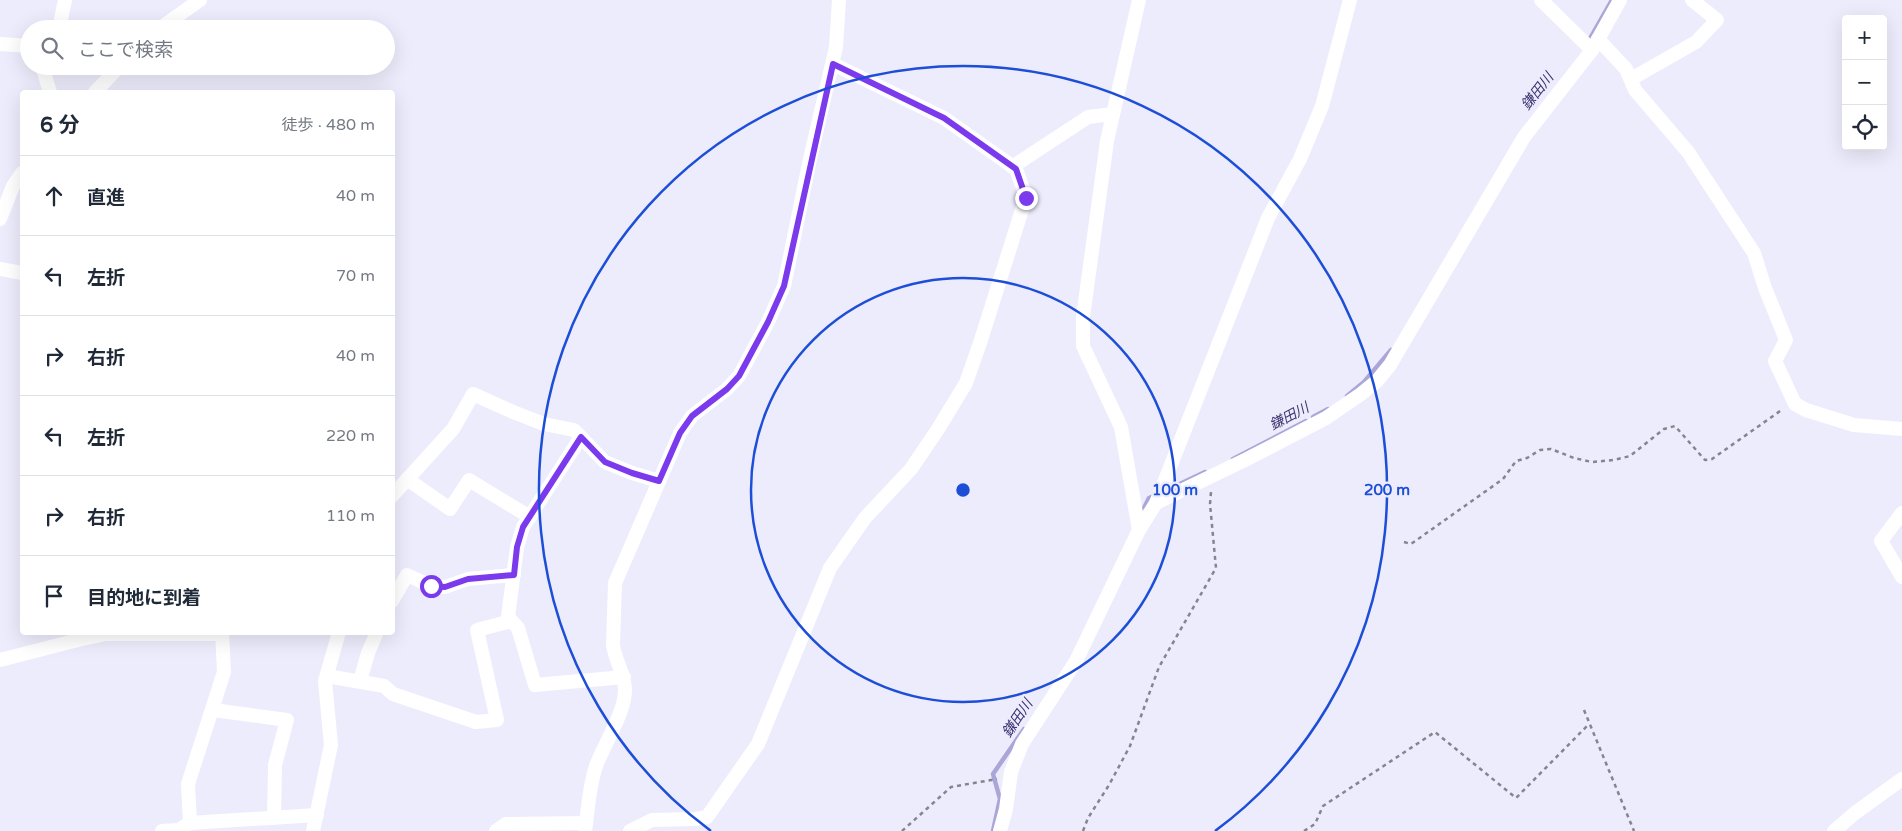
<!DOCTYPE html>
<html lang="ja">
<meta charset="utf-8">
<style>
body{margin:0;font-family:"Varela Round","Noto Sans JP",sans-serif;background:#f2f2f3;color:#1f2937}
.controls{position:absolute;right:15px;top:15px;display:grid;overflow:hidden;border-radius:5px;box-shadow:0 5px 20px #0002}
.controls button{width:45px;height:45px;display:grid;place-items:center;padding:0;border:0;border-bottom:1px solid #e0e1e3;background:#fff;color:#1f2937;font:25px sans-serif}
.stop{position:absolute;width:15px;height:15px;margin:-11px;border:4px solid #7c3aed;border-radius:50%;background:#fff}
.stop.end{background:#7c3aed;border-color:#fff;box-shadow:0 1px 5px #0008}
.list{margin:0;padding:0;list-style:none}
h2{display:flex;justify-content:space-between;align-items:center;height:65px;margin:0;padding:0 20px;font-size:21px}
h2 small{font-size:16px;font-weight:400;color:#747a83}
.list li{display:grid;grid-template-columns:32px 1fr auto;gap:15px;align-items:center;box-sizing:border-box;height:80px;padding:0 20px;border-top:1px solid #e0e1e3}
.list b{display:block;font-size:19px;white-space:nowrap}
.list em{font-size:16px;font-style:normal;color:#747a83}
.icon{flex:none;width:28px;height:28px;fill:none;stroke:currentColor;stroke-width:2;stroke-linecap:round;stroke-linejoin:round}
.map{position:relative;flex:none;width:1902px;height:831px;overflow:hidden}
.search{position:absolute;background:#fff;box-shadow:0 5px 20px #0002;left:20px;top:20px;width:375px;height:55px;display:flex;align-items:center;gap:12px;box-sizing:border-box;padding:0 18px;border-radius:28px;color:#747a83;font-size:19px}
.panel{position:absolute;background:#fff;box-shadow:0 5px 20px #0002;left:20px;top:90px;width:375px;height:545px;border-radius:5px}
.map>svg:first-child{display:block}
</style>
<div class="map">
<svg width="1902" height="831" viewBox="0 0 1902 831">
<rect width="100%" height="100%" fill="#edecfc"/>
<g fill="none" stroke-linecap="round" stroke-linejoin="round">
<g stroke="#aba6d8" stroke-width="4.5">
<polyline points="1588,42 1612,0"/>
<polyline points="1347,396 1364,382 1391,350"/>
<polyline points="1313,417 1328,409"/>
<polyline points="1233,459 1306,421"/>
<polyline points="1165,491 1205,472"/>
<polyline points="1140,516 1149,498 1156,495"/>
<polyline points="993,831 1000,799 993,774 1024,729"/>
</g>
<g stroke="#858590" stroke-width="2.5" stroke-dasharray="4 4" stroke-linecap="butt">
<polyline points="1404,542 1411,544 1503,479 1516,461 1527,458 1540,450 1551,449 1574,458 1592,462 1614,460 1630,456 1664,429 1675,426 1705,460 1712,459 1783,409"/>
<polyline points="1584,710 1634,831"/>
<polyline points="902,831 951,787 997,779"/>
<polyline points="1083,831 1088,818 1109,785 1130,746 1159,667 1216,568 1210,504 1211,492"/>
<polyline points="1304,831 1315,824 1323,806 1435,732 1516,798 1589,724"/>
</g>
<g stroke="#fff" stroke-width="14">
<polyline points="1541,0 1592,50"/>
<polyline points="59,29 65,0"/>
<polyline points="159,29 200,0"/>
<polyline points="1598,39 1626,69 1635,90 1688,152 1754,253 1765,288 1786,340 1775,361 1795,404 1806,410 1854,425 1902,429"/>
<polyline points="0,44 29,46"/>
<polyline points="42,66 50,92"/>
<polyline points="1631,79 1696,42 1717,20 1692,0"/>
<polyline points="95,92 120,66"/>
<polyline points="1012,167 1088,117 1113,114"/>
<polyline points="0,219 13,186 22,173"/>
<polyline points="0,269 22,273"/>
<polyline points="581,437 523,527 517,547 508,617 518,628 535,685 624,677"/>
<polyline points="407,479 450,509 469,480 530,517"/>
<polyline points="392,496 453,429 473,394 513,412 544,424 574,430 605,462 632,473 659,481"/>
<polyline points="1156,503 1268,218 1300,159 1322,106 1350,0"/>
<polyline points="1902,513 1881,541 1902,577"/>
<polyline points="1139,530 1121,427 1083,346 1083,317 1107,141 1139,0"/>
<polyline points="392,601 407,575 431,586 445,587 468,579 514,575"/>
<polyline points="222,632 224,672 188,784 190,823 317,815"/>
<polyline points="0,660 78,640 106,634 222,634"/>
<polyline points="327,676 384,686 393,694 476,722 497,720 477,630 511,621"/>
<polyline points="360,681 368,653 377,632"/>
<polyline points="213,710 287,720 275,765 274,818"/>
<polyline points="162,831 179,830 190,823"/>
<polyline points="313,831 331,745 325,681 339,632"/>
<polyline points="496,831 506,824 586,823"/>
<path d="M 585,831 C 588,809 589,787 596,766 C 604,744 625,713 625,690 C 625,674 615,661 613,645 L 615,583 L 680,433 L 692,416 L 727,389 L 739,376 L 768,322 L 784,286 L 810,159 L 836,47 L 839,0"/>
<polyline points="630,831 652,820 696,819 707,817 758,744 830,568 865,518 911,469 938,429 966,383 981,340 1026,197 1016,169 944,118 833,64"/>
<polyline points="1000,831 1006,809 1011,772 1022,744 1076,661 1139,530 1156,503 1247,459 1326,418 1361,394 1377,381 1390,365 1524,137 1592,50 1620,0"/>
<polyline points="1834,831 1855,813 1902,779"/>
</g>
</g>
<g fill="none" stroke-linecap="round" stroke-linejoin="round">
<polyline stroke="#7c3aed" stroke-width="6" points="431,586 445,587 468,579 514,575 517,547 523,527 581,437 605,462 632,473 659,481 680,433 692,416 727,389 739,376 768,322 784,286 833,64 944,118 1016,169 1026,198"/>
</g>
<g fill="none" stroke="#1d4ed8" stroke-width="2.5">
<circle cx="963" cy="490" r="212"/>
<path d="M711 831A424 424 0 1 1 1215 831"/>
</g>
<g text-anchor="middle" stroke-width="4.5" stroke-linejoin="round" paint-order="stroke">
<g font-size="14" font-style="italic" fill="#3f3471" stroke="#edecfc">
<text transform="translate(1537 91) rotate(-52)" y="5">鎌田川</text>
<text transform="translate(1289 416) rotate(-28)" y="5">鎌田川</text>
<text transform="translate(1017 718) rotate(-56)" y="5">鎌田川</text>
</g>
</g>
<circle cx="963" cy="490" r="8" fill="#1d4ed8" stroke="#edecfc" stroke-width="2.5"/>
<g font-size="15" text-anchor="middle" font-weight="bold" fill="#1d4ed8" stroke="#edecfc" stroke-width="4.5" stroke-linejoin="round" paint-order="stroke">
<text x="1175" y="495">100 m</text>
<text x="1387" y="495">200 m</text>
</g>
</svg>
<div class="controls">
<button>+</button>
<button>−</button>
<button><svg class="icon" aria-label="locate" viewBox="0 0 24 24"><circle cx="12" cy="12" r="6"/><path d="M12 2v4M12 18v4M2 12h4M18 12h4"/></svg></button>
</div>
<div class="stop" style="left:431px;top:586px"></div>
<div class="stop end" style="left:1026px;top:198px"></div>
<div class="search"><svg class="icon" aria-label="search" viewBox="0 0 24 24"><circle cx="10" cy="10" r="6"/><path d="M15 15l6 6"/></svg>ここで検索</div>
<section class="panel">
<h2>6 分<small>徒歩 · 480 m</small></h2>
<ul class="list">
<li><svg class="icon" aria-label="ahead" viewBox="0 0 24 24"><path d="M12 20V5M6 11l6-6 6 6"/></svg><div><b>直進</b></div><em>40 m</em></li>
<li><svg class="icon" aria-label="left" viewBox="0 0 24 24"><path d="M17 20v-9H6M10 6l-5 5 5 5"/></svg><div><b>左折</b></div><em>70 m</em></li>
<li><svg class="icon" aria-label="right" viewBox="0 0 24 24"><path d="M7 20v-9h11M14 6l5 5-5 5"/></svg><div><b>右折</b></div><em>40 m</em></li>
<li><svg class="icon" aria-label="left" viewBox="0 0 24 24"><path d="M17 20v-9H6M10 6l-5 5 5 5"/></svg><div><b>左折</b></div><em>220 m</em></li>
<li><svg class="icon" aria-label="right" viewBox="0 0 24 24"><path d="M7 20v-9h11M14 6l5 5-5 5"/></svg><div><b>右折</b></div><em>110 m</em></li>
<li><svg class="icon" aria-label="arrive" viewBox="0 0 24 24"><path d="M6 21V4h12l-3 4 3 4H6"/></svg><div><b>目的地に到着</b></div></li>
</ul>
</section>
</div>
